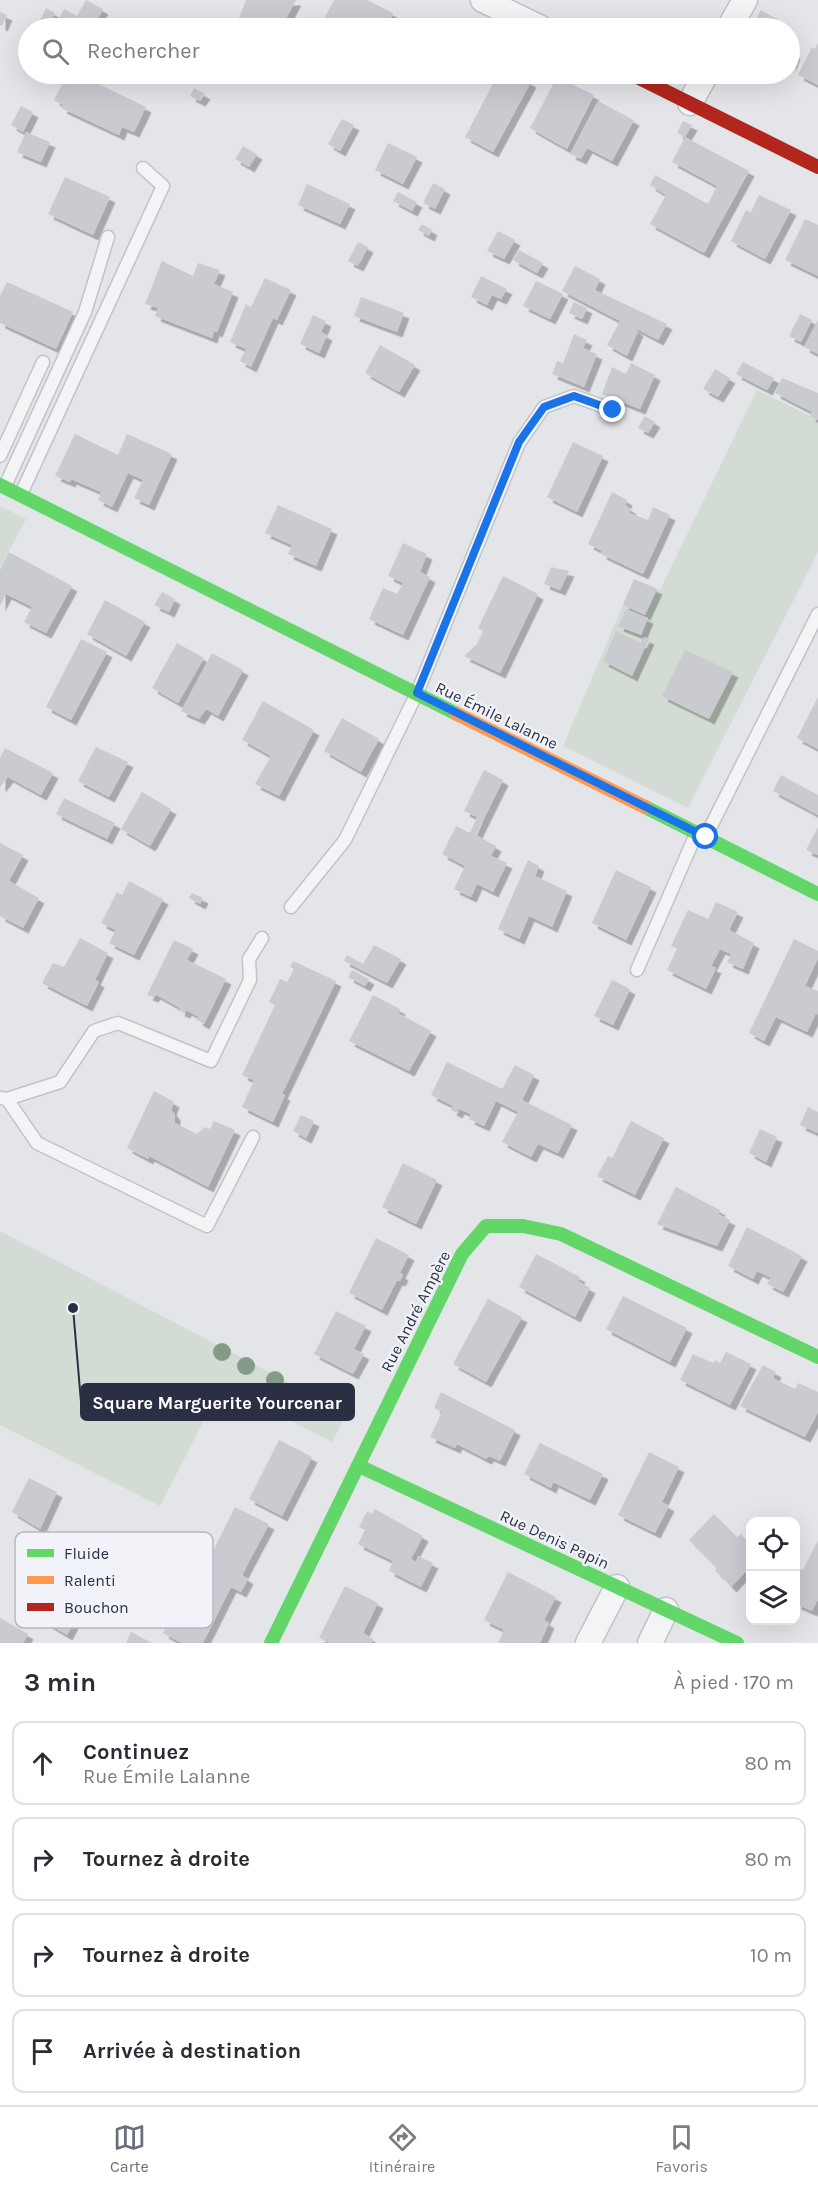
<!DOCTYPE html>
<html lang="fr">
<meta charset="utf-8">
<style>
body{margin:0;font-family:Karla,sans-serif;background:#f2f2f3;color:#2b2b33}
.controls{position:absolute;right:18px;bottom:18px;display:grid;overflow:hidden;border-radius:12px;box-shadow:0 6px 24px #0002}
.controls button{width:54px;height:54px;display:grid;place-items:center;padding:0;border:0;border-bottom:2px solid #e1e1e2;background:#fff;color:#2b2b33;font:30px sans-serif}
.stop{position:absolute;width:18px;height:18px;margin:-14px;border:4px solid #1a73e8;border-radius:50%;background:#fff}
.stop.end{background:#1a73e8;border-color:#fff;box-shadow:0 2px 6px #0008}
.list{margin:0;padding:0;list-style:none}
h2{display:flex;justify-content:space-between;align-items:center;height:78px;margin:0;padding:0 24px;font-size:26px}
h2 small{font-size:20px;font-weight:400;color:#7c7c81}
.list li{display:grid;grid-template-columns:39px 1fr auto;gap:18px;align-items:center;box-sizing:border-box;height:84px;margin:0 12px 12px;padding:0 12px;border:2px solid #e1e1e2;border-radius:12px}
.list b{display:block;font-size:22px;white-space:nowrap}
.list p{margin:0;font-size:20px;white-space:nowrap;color:#7c7c81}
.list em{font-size:20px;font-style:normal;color:#7c7c81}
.icon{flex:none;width:33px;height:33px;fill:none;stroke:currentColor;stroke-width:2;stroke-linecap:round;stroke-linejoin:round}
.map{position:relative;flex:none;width:818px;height:1643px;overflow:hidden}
.search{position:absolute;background:#fff;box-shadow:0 6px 24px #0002;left:18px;right:18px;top:18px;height:66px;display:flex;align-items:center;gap:15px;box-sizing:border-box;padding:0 21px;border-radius:33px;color:#7c7c81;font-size:22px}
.sheet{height:462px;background:#fff}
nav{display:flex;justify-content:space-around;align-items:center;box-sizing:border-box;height:84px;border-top:2px solid #e1e1e2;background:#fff;font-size:16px;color:#7c7c81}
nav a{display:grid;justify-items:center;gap:3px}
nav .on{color:#6b6f7d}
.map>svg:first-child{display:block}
</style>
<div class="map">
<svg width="818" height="1643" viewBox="0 0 818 1643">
<defs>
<filter id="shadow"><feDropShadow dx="5.5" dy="5.5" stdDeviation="0" flood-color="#0004"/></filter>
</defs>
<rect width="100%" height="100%" fill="#e4e5e9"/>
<g fill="#d3dcd4">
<polygon points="757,390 818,420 818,552 688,808 563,746 634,579 660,590"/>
<polygon points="0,506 26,519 0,568"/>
<polygon points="0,1231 347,1413 332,1442 222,1385 160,1506 0,1425"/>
</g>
<g fill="#cacbd0" filter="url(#shadow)">
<polygon points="86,0 103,9 95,24 86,19 81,28 54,28 64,9 77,16"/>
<polygon points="246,0 296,0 281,28 239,28 237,23"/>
<polygon points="334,0 367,0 393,13 386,28 319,28"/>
<polygon points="46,8 55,13 47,28 43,28 37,26"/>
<polygon points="761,10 787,25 785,28 751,28"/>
<polygon points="0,12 7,15 2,26 0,25"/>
<polygon points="444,20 460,28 440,28"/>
<polygon points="818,43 818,85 798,75 812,47 815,49"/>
<polygon points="790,51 795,54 790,66"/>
<polygon points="78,74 146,107 134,132 122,127 119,135 61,108 63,105 54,100 64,80 73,85"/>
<polygon points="498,74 523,74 526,75 525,79 531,82 493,152 465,137"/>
<polygon points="557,77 594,95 567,149 530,128"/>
<polygon points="194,88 205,94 200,101 190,96"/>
<polygon points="598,101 634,120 612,161 587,148 581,159 570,154"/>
<polygon points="21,106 33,112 23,132 11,125"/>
<polygon points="342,119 354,125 340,151 328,144"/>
<polygon points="683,121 692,125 685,137 677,133"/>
<polygon points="26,132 50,142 41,162 17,152"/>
<polygon points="685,137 749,171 704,253 650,224 666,195 650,185 655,175 708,204 717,186 672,162"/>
<polygon points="388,143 417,157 403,184 375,170"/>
<polygon points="243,146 257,154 249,167 235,159"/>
<polygon points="65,177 110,197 93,235 48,214"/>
<polygon points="433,183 445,189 435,209 423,203"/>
<polygon points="307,184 350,204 340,224 298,205"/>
<polygon points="398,192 417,202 412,211 393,201"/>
<polygon points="759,195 791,210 765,259 731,241 746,210 751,212"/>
<polygon points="805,219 818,225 818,276 785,260"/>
<polygon points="422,224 432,230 429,236 418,230"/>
<polygon points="498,231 515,240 504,259 487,251"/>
<polygon points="358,242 368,247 358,266 348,261"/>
<polygon points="519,250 543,263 537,273 513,260"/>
<polygon points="162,261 193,276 198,263 220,270 214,284 233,292 217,332 214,331 212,338 155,316 158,308 145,304"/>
<polygon points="575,266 600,279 595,290 667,324 658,340 631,326 638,331 627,356 607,345 620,321 562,291"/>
<polygon points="481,276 507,289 501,299 492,295 487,305 471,297"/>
<polygon points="265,278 291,290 277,320 273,318 251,367 240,361 246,349 230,342 246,304 251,307"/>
<polygon points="536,281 563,294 550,319 523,306"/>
<polygon points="7,282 73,312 56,349 0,323 0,296"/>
<polygon points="361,297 404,313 397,332 354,316"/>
<polygon points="574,302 587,308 582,319 569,313"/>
<polygon points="800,314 812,320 801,342 789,336"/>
<polygon points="313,315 326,321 321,332 327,335 319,353 300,344"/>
<polygon points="818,320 818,354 804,347"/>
<polygon points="574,334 587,340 583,348 597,354 584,387 552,374 557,361 563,363"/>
<polygon points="380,345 415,365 399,392 365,373"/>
<polygon points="743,362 774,378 767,390 736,374"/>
<polygon points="631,363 655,375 640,409 602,394 612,367 626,374"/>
<polygon points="715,369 730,378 718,397 703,389"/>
<polygon points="782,378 818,393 818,420 810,416 812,412 775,393"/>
<polygon points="645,416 655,422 648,433 638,428"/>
<polygon points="75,434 118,455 127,434 172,454 149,505 134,498 143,480 128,473 112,507 98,500 101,492 71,479 70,482 55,476"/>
<polygon points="573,442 603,456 577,512 547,497"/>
<polygon points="612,492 627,500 625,505 631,509 629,513 648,520 653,507 670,515 643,574 601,554 602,551 588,544"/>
<polygon points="278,505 332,529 316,566 288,554 292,545 265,533"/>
<polygon points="403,543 427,554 420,572 430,577 403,635 369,619 383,588 397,594 403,583 388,576"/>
<polygon points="9,552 72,586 46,633 24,622 32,607 6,594 0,606 0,570"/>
<polygon points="551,567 569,571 560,590 544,584"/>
<polygon points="503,576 538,594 500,673 464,656 477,644 483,631 478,628"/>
<polygon points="634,579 657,589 645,615 623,605"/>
<polygon points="162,592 175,599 169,612 154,605"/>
<polygon points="105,600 145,622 126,656 87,634"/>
<polygon points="626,609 648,618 641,635 618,626"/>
<polygon points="616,631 641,643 644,637 649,639 632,676 603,661"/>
<polygon points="81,639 107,652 71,720 46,707"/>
<polygon points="177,643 204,658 178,703 152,688"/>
<polygon points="685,650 733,672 709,719 662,696"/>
<polygon points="212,653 243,670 218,716 206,709 199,719 181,711"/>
<polygon points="818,697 818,749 797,738"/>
<polygon points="263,701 314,730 279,796 255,784 271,756 242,740"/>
<polygon points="342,718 379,739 361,772 324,751"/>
<polygon points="96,747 128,762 109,797 78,781"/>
<polygon points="5,748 53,773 41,795 8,777 0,787 0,758"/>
<polygon points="484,770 503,780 476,835 496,846 491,856 507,863 493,892 477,884 471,897 454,889 465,866 442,854 456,826 470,833 477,817 464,811"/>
<polygon points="781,775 818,795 818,815 773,791"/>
<polygon points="142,792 171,809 150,846 121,829"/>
<polygon points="64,798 115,823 107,839 56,814"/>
<polygon points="818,827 818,855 806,850"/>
<polygon points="0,843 23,855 9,881 39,898 23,928 0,916"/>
<polygon points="528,860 539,866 535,876 567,891 552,927 529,916 519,939 498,929"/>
<polygon points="616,870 651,887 626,940 592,923"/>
<polygon points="129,881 163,899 134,955 109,943 116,930 101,923 117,892 122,895"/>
<polygon points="192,893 203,898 200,904 189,898"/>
<polygon points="716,902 738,912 729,930 754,943 743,969 727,962 731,954 720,949 711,966 716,968 706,989 667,970 677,949 671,946 688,910 708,919"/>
<polygon points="80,938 108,953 95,980 99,982 87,1006 42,983 53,963 64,967"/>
<polygon points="794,939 818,951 818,958 805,986 818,991 818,1015 816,1013 807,1032 776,1017 764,1041 749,1033"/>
<polygon points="174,940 193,949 187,960 226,979 204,1024 197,1020 199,1017 186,1010 185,1013 179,1011 180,1008 155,994 153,997 147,995"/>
<polygon points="374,945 401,959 387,983 344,961 347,955 363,964"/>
<polygon points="293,961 336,981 282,1094 285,1095 273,1122 242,1107 254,1080 242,1075 275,1005 269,1002 280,979 287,982 294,969 290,967"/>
<polygon points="352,970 369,979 365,986 348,977"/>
<polygon points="612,980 630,989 613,1025 594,1016"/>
<polygon points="373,995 400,1009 398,1013 431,1031 409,1071 349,1041"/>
<polygon points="447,1062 502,1089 515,1065 534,1075 522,1100 572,1125 558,1153 538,1144 531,1157 502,1142 518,1112 496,1101 484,1126 469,1119 471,1114 459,1109 457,1113 451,1110 453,1106 431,1095"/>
<polygon points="154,1091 174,1102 171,1110 175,1115 175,1123 197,1134 205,1127 210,1129 214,1121 235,1130 208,1187 149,1156 148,1159 127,1148"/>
<polygon points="808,1107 818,1112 818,1133 800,1125"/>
<polygon points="301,1115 314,1121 306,1138 293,1131"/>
<polygon points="631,1121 664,1138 635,1195 597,1176 608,1156 612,1158"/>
<polygon points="760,1129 777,1137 766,1162 749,1153"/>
<polygon points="403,1163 437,1180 416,1224 382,1207"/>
<polygon points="676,1187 720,1210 718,1214 730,1220 717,1246 657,1224"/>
<polygon points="747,1227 802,1256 783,1292 767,1284 771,1278 757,1271 753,1279 728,1266"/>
<polygon points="376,1238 409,1255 400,1273 403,1275 400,1281 397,1280 382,1310 349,1293"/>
<polygon points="536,1254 580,1277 578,1281 590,1288 575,1317 519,1287"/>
<polygon points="623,1296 687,1328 670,1362 606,1329"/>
<polygon points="488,1299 522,1317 486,1382 453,1364"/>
<polygon points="336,1311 366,1326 354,1349 364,1354 353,1374 314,1354"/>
<polygon points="726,1352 751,1364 730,1405 680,1380 693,1354 713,1363 715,1360 720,1363"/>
<polygon points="763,1365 776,1372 773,1378 795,1389 798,1383 818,1392 818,1412 805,1437 740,1406"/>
<polygon points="441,1392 515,1430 500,1461 489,1456 486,1459 457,1444 455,1448 430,1437 442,1412 434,1408"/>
<polygon points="279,1440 312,1457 282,1516 249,1499"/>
<polygon points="540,1443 603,1474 590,1500 553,1482 551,1488 524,1474"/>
<polygon points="649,1452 679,1467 662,1502 669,1506 655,1533 618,1515"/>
<polygon points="29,1478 57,1492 40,1529 12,1512"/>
<polygon points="235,1507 269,1524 242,1575 248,1579 241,1592 231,1587 203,1643 182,1643 163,1633 175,1610 179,1611 202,1573"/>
<polygon points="375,1509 423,1536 411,1559 416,1562 418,1556 433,1563 421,1587 389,1571 393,1561 358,1544 365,1530 359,1527 367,1511 372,1514"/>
<polygon points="714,1514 737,1538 741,1534 750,1545 750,1567 731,1587 722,1577 723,1575 720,1575 715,1571 717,1568 689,1540"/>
<polygon points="818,1540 818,1599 812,1611 796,1604 796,1573 798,1568 803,1570"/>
<polygon points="61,1557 98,1576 67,1635 45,1622 52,1610 37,1603"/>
<polygon points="508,1572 556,1597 544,1620 549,1623 540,1643 498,1643 504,1630 484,1620"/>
<polygon points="345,1586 378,1603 363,1633 373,1639 371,1643 330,1643 319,1638"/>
<polygon points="0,1618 28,1634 23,1643 0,1643"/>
<polygon points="131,1632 152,1643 126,1643"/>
</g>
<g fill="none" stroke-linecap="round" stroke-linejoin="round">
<defs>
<g id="lane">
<polyline points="0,456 43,362"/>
<polyline points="5,486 85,312 108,237"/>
<polyline points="21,494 163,186 143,168"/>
<polyline points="706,836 818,614"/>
<polyline points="291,907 345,840 417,693 519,443 544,407 574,396 613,410"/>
<polyline points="637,970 696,834"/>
<polyline points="0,1098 7,1099 60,1082 94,1031 118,1023 211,1061 250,980 249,959 262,938"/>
<polyline points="7,1099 37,1143 207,1226 253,1137"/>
</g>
<g id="street">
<polyline points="483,0 541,28"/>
<polyline points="729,28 745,0"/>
<polyline points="690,103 706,74"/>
<polyline points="588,1643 617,1587"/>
<polyline points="650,1643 666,1610"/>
</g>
</defs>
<use href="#lane" stroke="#c2c3c7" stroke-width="15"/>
<use href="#street" stroke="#c2c3c7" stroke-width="27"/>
<use href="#lane" stroke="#f3f4f6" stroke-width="12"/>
<use href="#street" stroke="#f3f4f6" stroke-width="24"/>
<g stroke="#63d668" stroke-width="14">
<polyline points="0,485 457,714"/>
<polyline points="645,807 818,894"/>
<polyline points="359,1466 737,1643"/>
<polyline points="271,1643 462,1254 486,1226 523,1226 561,1234 818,1357"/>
</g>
<polyline stroke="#ff974d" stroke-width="14" points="457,714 645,807"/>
<polyline stroke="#b3261e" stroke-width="14" points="631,74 818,167"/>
</g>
<g fill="#859b87">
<circle cx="222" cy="1352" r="9"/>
<circle cx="246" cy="1366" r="9"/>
<circle cx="275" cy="1380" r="9"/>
<circle cx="303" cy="1393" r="9"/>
</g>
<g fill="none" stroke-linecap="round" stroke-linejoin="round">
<polyline stroke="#1a73e8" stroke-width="8" points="613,410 574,396 544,407 519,442 417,693 706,837"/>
</g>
<g text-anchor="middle" stroke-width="4.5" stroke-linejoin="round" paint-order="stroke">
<g font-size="16" fill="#2a2f43" stroke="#f2f3f8">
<text transform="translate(497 715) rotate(26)" y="6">Rue Émile Lalanne</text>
<text transform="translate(415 1311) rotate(-63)" y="6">Rue André Ampère</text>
<text transform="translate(555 1539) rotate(25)" y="6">Rue Denis Papin</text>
</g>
</g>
<rect x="15" y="1532" width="198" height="96" rx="9" fill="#f2f3f8" stroke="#b6b8c2" stroke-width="1.5"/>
<rect x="27" y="1549" width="27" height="8" fill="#63d668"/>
<rect x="27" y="1576" width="27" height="8" fill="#ff974d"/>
<rect x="27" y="1603" width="27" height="8" fill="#b3261e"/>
<g font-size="16" fill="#2a2f43">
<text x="64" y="1559">Fluide</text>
<text x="64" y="1586">Ralenti</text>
<text x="64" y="1613">Bouchon</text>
</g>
<path fill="none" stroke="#2a2f43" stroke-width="2" d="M73 1308L81 1402"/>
<circle fill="#2a2f43" stroke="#f2f3f8" stroke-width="2" cx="73" cy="1308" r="6"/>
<rect fill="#2a2f43" stroke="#2a2f43" stroke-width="2" x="81" y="1384" width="273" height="36" rx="6"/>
<g font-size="18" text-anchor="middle" font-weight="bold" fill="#fff">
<text x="217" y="1409">Square Marguerite Yourcenar</text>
</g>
</svg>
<div class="controls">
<button><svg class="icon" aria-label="locate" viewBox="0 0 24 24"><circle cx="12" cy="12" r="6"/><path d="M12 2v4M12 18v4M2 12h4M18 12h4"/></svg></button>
<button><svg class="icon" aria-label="layers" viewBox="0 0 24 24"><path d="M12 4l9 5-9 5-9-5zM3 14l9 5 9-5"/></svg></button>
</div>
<div class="stop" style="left:706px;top:837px"></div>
<div class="stop end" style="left:613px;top:410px"></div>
<div class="search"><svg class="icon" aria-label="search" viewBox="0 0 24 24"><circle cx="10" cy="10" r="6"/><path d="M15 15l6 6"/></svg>Rechercher</div>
</div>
<section class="sheet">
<h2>3 min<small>À pied · 170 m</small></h2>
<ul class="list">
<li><svg class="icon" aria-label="ahead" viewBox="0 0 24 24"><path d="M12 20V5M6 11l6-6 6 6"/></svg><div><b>Continuez</b><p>Rue Émile Lalanne</p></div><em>80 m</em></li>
<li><svg class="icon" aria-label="right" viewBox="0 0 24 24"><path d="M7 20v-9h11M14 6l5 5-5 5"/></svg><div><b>Tournez à droite</b></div><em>80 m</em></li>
<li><svg class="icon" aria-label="right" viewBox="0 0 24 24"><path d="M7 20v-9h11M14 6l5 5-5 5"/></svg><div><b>Tournez à droite</b></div><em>10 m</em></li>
<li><svg class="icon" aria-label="arrive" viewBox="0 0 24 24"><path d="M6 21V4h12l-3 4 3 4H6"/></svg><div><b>Arrivée à destination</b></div></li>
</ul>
</section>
<nav>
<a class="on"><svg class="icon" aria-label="map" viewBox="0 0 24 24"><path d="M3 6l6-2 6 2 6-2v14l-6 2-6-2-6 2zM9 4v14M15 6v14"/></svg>Carte</a>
<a><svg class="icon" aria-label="directions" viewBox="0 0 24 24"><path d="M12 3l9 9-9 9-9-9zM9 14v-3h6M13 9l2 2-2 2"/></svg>Itinéraire</a>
<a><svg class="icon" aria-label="saved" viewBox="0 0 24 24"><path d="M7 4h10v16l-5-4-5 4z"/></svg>Favoris</a>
</nav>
